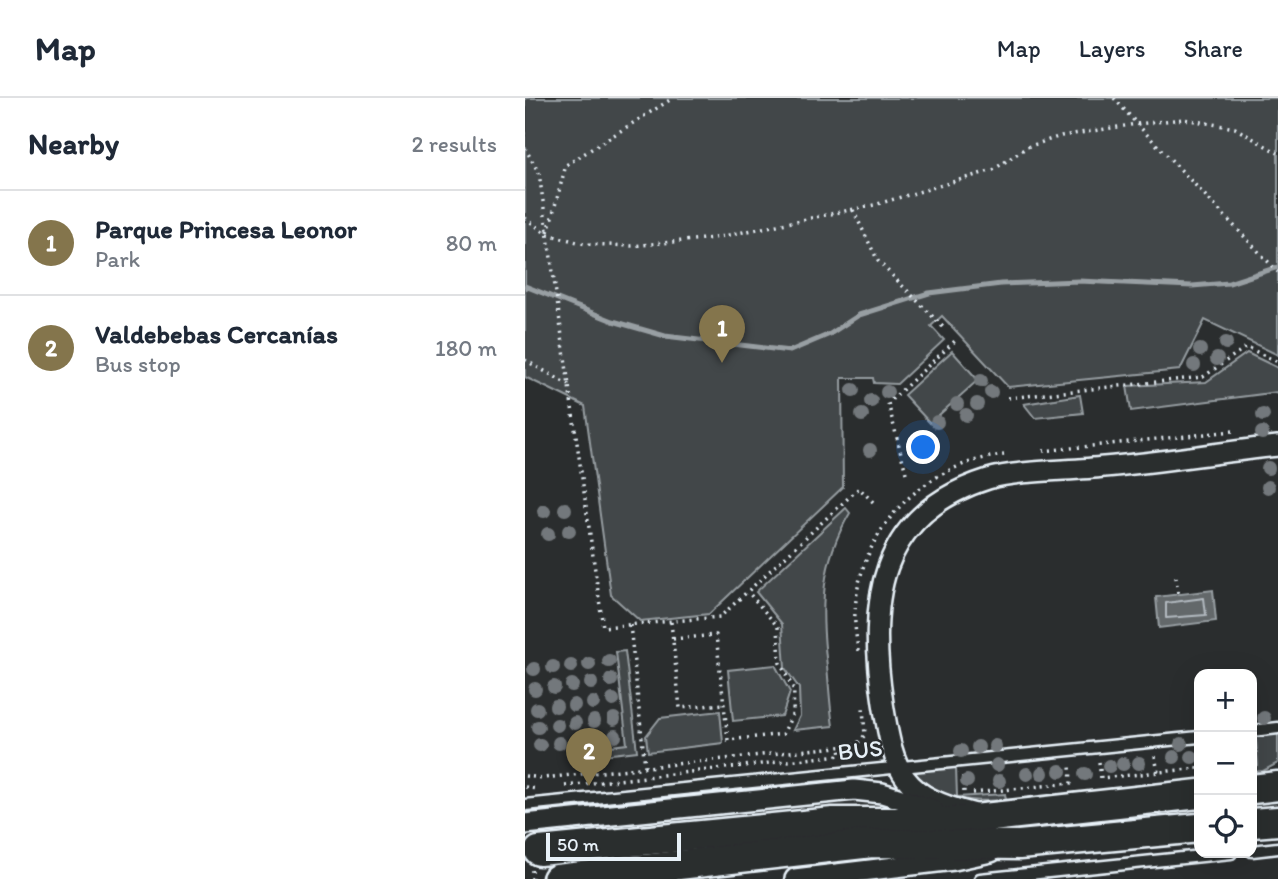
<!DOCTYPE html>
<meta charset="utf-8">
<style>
body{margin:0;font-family:Itim,sans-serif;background:#f2f2f3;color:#1f2937}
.controls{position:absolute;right:21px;bottom:21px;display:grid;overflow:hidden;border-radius:14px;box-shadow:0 7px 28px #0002}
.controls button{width:63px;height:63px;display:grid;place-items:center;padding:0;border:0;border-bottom:2px solid #e0e1e3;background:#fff;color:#1f2937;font:35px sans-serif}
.scale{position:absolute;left:21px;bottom:18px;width:135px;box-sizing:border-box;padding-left:7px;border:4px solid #e8f1f8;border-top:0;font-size:19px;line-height:24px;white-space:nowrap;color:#e8f1f8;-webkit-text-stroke:5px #2a2d2e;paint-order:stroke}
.you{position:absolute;left:399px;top:350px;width:24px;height:24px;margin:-18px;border:5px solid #fff;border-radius:50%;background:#1a73e8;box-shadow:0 0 0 10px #1a73e833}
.badge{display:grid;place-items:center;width:46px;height:46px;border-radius:50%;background:#84754c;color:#fff;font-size:23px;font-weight:700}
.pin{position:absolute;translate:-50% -58px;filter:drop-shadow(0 2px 4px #0008)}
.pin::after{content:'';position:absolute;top:37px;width:24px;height:21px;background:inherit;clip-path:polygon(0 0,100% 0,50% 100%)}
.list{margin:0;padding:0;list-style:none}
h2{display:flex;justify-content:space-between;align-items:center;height:91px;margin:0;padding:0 28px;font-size:30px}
h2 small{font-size:23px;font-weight:400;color:#747a83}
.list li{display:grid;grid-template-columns:46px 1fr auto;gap:21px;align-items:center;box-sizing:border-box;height:105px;padding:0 28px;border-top:2px solid #e0e1e3}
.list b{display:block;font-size:26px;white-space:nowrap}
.list p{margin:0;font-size:23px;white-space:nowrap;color:#747a83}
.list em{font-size:23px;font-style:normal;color:#747a83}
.icon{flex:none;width:38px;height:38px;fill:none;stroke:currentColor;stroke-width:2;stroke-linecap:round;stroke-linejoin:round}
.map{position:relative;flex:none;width:753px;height:781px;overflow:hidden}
header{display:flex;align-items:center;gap:42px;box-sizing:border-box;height:98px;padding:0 35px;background:#fff;border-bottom:2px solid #e0e1e3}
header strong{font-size:33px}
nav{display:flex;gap:38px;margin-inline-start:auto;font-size:24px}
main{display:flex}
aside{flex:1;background:#fff}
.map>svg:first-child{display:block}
</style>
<header>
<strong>Map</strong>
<nav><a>Map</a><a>Layers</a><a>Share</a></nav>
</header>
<main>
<aside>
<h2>Nearby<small>2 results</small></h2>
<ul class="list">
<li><span class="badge">1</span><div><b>Parque Princesa Leonor</b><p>Park</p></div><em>80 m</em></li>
<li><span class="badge">2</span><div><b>Valdebebas Cercanías</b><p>Bus stop</p></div><em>180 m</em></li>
</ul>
</aside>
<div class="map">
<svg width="753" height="781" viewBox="0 0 753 781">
<rect width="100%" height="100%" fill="#2a2d2e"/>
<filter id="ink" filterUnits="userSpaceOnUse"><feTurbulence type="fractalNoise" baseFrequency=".0143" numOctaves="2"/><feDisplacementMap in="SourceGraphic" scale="14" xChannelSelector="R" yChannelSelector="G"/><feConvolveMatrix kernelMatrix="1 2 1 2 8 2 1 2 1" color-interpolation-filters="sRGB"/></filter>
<g filter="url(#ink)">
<g fill="#424648" stroke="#959ca0" stroke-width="2">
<polygon points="0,0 753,0 753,257 680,222 655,272 483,289 417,218 406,228 419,242 372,286 349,285 348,280 317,280 318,389 184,516 115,523 86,497 60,308 0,279"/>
<polygon points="427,253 453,282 405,325 379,297"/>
<polygon points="722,255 753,270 753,294 606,313 602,288 681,284"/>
<polygon points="555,297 558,315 510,320 499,306"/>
<path d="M 321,410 L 325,415 C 295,465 295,512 302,568 C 304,588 305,608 308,628 L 268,632 L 275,618 L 274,590 L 260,570 L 257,526 L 231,494 Z"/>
<polygon points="100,553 112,653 44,661 43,653 102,646 91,554"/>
<polygon points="250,567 265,594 257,618 208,623 203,572"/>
<polygon points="195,613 198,645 123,654 121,638 135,620"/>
<polygon points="753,635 753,665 738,673 727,674 727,668 733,667 731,642 727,642 727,638"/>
<path d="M 431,669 L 432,699 L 480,696 L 481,702 C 443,705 414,701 386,673 Z"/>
</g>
<polygon fill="#63686b" stroke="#989fa3" stroke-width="2" points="688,492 691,523 634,530 631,499"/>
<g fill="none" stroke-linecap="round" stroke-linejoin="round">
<polygon stroke="#b3bac0" stroke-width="2" points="679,500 681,517 641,520 641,505"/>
<polyline stroke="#989fa3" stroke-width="5" points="0,188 88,223 140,238 265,253 305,236 334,217 404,195 476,186 554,183 667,188 704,185 753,169"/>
<defs>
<g id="service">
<polyline points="727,633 753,630"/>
<polyline points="0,707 674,639"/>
<polyline points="727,753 753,750"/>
<polyline points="455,781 706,755"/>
</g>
<g id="minor">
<path d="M 450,716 C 377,698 369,676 358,605 C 343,505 351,416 463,381 C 493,372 545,373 579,369 C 637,364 695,354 753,348"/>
<polyline points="0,726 329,692 357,695 408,711"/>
<polyline points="270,781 429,762 466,754"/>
</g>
<g id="secondary">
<polyline points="727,691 753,688"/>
<polyline points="727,725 753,723"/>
<polyline points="14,753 308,724 422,724 674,696"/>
<polyline points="32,781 347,745 494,747 674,730"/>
</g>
</defs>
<use href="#service" stroke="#e8f1f8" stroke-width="15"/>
<use href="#minor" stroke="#e8f1f8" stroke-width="24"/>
<use href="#secondary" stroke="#e8f1f8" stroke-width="33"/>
<g stroke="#e8f1f8" stroke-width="3.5" stroke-dasharray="2 5" stroke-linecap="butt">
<polyline points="589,0 612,26 659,21 710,30 753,55"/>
<polyline points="0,50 14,75 78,529 195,519 334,390 350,406"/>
<polyline points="328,112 353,163 419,230"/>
<polyline points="0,120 22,136 60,146 106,148 189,140 349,107 468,72 502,49 536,38 612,26 753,174"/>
<polyline points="23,134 41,67 148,0"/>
<polyline points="0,262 44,287"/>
<polyline points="483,300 678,279 721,249 753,264"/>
<polyline points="518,353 709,333"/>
<polyline points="381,375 363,305 431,242"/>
<polyline points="651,479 653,496"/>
<polyline points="146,524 155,610 199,606"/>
<polyline points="105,527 120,668"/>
<polyline points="148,541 191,537 203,642 258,636 268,615 269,592 255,565 253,529 223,494"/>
<path d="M 333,553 C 332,541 329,528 330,515 C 333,433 398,365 479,357"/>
<polyline points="630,658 633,674"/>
<polyline points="574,664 576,680 674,670"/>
<polyline points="0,678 19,680 331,647 340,637 338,609"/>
<polyline points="438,678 439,694"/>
<polyline points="40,688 316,657 315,650"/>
<polyline points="0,689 12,691"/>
<polyline points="448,695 546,685 545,667"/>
<polyline points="7,772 7,781"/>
</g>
<use href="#service" stroke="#2a2d2e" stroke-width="10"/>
<use href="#minor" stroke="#2a2d2e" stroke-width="19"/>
<use href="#secondary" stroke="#2a2d2e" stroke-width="28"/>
</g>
<g fill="#73787b">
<circle cx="701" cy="245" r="7"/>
<circle cx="675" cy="252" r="7"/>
<circle cx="692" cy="261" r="7"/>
<circle cx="669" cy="267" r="7"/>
<circle cx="456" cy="283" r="7"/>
<circle cx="328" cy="292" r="7"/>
<circle cx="362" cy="294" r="7"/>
<circle cx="466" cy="294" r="7"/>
<circle cx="346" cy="303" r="7"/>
<circle cx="432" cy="306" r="7"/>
<circle cx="452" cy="306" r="7"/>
<circle cx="337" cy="317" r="7"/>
<circle cx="441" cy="317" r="7"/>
<circle cx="738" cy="317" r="7"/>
<circle cx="412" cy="324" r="7"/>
<circle cx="737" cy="335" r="7"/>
<circle cx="345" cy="352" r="7"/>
<circle cx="743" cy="370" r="7"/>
<circle cx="743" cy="389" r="7"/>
<circle cx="40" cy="411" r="7"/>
<circle cx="19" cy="413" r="7"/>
<circle cx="44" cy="433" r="7"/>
<circle cx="23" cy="436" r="7"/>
<circle cx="84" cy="563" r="7"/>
<circle cx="64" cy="566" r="7"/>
<circle cx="46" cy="568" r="7"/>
<circle cx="28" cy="569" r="7"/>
<circle cx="9" cy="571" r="7"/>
<circle cx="86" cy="582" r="7"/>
<circle cx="66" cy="585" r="7"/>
<circle cx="47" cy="587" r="7"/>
<circle cx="29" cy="589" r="7"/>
<circle cx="10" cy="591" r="7"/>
<circle cx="88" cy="602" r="7"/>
<circle cx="68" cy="605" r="7"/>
<circle cx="49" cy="607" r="7"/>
<circle cx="31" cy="608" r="7"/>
<circle cx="12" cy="611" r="7"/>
<circle cx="739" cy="620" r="7"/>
<circle cx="89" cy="621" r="7"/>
<circle cx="69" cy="623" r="7"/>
<circle cx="50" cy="625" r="7"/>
<circle cx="32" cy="627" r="7"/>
<circle cx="13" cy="629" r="7"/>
<circle cx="90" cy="638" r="7"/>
<circle cx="71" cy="641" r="7"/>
<circle cx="52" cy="643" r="7"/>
<circle cx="34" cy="645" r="7"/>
<circle cx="656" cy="646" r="7"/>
<circle cx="15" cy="647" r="7"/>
<circle cx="470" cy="648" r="7"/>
<circle cx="453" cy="649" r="7"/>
<circle cx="436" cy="653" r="7"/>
<circle cx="649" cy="659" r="7"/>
<circle cx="667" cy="659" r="7"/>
<circle cx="614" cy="665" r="7"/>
<circle cx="598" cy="666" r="7"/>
<circle cx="472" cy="667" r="7"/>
<circle cx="584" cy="668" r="7"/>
<circle cx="535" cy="673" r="7"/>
<circle cx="517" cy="675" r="7"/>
<circle cx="502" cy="676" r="7"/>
<circle cx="560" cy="676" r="7"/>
<circle cx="442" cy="683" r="7"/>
<circle cx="474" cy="683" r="7"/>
</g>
</g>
<g text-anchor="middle" stroke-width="5" stroke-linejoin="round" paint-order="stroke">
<g font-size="24" fill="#e8f1f8" stroke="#2a2d2e">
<text transform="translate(335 652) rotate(-6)" y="8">BUS</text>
</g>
</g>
</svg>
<div class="controls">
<button>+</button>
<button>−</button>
<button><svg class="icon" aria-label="locate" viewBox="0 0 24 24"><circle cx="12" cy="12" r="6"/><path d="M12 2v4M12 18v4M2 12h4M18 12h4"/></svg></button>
</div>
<div class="scale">50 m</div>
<div class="you"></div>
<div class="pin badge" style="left:197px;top:265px">1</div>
<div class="pin badge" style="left:64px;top:688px">2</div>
</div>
</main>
